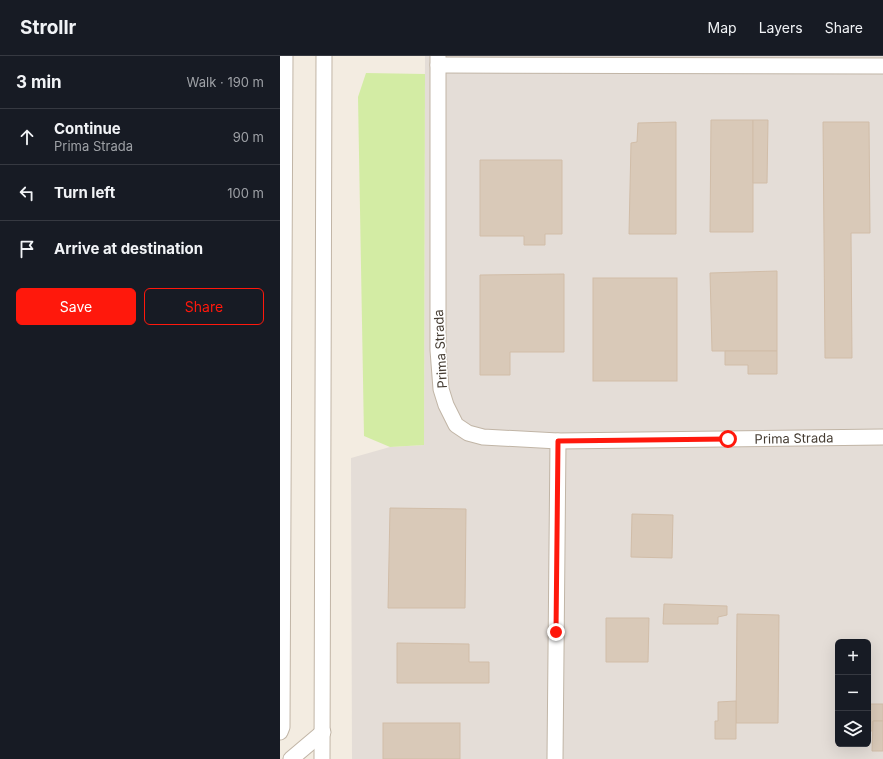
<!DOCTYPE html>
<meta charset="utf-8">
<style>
body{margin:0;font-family:Inter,sans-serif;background:#242831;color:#f1f3f6}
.controls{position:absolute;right:12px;bottom:12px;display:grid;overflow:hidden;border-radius:6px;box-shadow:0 4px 16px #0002}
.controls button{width:36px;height:36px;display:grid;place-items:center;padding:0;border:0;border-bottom:1px solid #363941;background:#171b24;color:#f1f3f6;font:20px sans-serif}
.stop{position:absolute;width:12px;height:12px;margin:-9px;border:3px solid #ff180c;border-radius:50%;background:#fff}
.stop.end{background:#ff180c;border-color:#fff;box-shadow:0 1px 4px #0008}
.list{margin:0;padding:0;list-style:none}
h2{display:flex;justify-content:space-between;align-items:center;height:52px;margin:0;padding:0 16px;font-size:17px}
h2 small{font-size:13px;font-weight:400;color:#9ea1a6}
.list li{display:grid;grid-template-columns:26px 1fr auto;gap:12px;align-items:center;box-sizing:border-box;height:56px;padding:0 16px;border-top:1px solid #363941}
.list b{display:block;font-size:15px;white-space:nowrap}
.list p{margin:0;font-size:13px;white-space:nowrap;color:#9ea1a6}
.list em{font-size:13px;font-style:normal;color:#9ea1a6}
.actions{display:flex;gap:8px;padding:12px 16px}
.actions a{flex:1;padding:9px 0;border:1px solid #ff180c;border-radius:6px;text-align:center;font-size:14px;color:#ff180c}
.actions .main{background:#ff180c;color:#fff}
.icon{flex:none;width:22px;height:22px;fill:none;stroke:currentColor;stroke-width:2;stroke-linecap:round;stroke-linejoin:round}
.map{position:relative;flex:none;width:603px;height:703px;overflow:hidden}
header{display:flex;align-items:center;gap:24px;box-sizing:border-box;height:56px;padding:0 20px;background:#171b24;border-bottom:1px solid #363941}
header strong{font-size:19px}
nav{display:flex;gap:22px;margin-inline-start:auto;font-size:14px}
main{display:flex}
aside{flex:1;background:#171b24}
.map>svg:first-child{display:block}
</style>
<header>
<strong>Strollr</strong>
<nav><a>Map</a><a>Layers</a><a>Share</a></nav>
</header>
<main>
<aside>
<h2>3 min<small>Walk · 190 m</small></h2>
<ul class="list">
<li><svg class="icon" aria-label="ahead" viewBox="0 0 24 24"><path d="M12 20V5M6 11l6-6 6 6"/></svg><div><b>Continue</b><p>Prima Strada</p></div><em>90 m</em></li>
<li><svg class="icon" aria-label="left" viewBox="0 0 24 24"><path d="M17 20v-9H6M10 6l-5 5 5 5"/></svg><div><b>Turn left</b></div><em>100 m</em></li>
<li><svg class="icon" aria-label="arrive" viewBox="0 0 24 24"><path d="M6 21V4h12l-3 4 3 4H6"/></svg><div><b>Arrive at destination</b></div></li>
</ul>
<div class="actions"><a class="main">Save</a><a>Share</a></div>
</aside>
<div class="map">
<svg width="603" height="703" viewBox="0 0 603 703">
<rect width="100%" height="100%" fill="#f3ece1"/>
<path fill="#e4ddd7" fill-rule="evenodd" d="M 145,0 L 603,0 L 603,703 L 72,703 L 71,402 L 110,391 L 144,389 ZM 558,586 L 588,586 L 588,688 L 558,688 Z"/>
<polygon fill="#d3eca4" points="86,17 145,18 144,389 110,391 84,380 78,41"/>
<g fill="#d9c9b8" stroke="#d1bda8">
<polygon points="431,64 473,64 473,176 430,176"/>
<polygon points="473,64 488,64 487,127 473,127"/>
<polygon points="396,66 396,178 349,178 351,87 357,86 358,67"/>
<polygon points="543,66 589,66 590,177 571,177 572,302 545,302"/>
<polygon points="200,104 282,104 282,178 265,178 265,189 244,189 244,180 200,180"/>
<polygon points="497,215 497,295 432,295 430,217"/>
<polygon points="284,218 284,296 230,296 230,319 200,319 200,219"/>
<rect x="313" y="222" width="84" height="103"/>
<polygon points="445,295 497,295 497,318 468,318 468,309 445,309"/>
<polygon points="110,452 186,453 185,552 108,552"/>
<polygon points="352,458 393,459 392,502 351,501"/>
<polygon points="384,548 447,550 447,559 438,561 438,568 383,568"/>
<polygon points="457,558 499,559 498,667 456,667"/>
<polygon points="326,562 369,562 368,606 326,606"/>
<polygon points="117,587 189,588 189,606 209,606 209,627 117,627"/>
<polygon points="456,645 456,683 435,683 435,665 438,665 438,646"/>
<polygon points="588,648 603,648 603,665 593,665 593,675 588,675"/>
<polygon points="593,665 603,665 603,695 592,695"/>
<rect x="103" y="667" width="77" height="36"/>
</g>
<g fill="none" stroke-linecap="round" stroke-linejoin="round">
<defs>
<g id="minor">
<polyline points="158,0 158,294 161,333 166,349 176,369 188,377 203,381 278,385 603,381"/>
<polyline points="158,9 603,10"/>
<polyline points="0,676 2,671 5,0"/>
<polyline points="11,703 43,676"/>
<polyline points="42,703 44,0"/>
<polyline points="275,703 278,385"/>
</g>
</defs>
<use href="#minor" stroke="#c1b5a6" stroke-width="17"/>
<use href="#minor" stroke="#fff" stroke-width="15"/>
</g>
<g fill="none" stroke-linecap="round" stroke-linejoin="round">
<polyline stroke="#ff180c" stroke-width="5" points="276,576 278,385 448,383"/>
</g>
<g text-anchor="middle" stroke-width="3" stroke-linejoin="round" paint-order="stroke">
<g font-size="13" fill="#443b31" stroke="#fff">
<text transform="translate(160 293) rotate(-93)" y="5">Prima Strada</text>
<text transform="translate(514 382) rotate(-1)" y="5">Prima Strada</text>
</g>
</g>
</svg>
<div class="controls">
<button>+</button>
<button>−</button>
<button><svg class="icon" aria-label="layers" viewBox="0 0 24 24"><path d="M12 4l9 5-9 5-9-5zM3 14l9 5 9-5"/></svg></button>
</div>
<div class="stop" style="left:448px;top:383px"></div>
<div class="stop end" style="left:276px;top:576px"></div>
</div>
</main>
